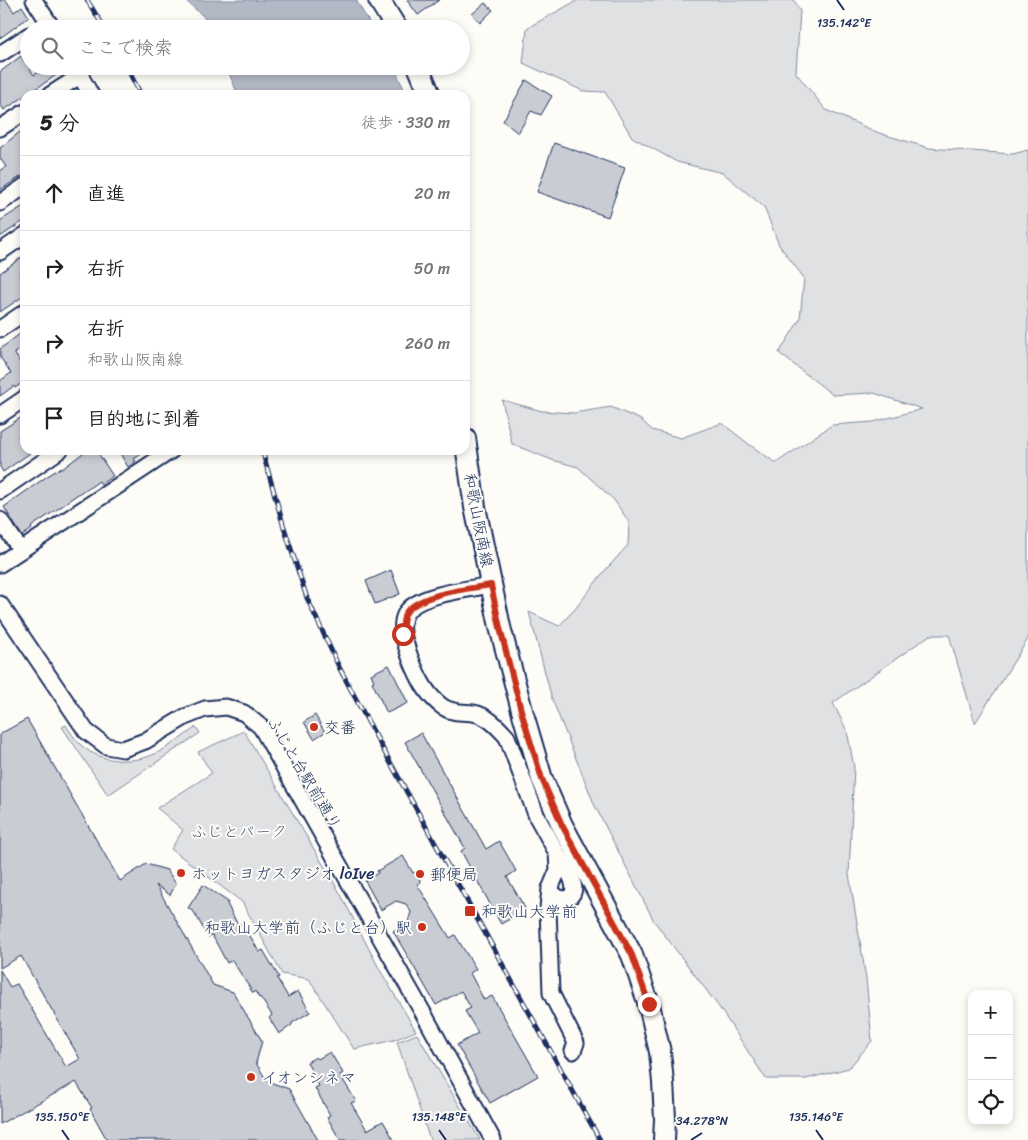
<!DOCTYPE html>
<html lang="ja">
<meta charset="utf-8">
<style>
body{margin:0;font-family:Sriracha,"Klee One",sans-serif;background:#f6f6f6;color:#202124}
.controls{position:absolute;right:15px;bottom:15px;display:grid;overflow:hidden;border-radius:10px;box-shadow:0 2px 8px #0003}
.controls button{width:45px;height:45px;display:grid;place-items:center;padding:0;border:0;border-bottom:1px solid #e0e0e0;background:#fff;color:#202124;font:25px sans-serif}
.stop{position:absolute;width:15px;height:15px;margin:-11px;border:4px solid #c8321e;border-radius:50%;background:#fff}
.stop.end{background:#c8321e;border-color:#fff;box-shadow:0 1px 5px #0008}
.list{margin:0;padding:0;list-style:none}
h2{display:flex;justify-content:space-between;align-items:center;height:65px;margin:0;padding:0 20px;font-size:21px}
h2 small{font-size:16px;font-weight:400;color:#757577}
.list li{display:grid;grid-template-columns:32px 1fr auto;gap:15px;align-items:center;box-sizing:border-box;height:75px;padding:0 20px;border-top:1px solid #e0e0e0}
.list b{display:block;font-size:19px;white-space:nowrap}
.list p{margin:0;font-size:16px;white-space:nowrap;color:#757577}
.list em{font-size:16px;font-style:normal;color:#757577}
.icon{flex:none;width:28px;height:28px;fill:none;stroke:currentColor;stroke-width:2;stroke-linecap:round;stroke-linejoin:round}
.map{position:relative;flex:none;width:1028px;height:1140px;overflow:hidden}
.search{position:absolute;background:#fff;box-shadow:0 2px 8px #0003;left:20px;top:20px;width:450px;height:55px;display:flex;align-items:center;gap:12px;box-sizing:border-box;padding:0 18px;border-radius:28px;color:#757577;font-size:19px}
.panel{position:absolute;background:#fff;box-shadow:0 2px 8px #0003;left:20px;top:90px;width:450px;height:365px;border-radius:15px}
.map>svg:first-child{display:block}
</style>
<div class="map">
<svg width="1028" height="1140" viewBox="0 0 1028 1140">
<rect width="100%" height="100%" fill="#fdfcf7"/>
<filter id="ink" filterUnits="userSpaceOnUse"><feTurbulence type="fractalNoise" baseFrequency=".02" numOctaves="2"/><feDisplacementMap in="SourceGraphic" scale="10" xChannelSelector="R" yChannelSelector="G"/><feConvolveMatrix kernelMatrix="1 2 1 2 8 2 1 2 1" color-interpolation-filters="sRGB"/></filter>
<g filter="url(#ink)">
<g fill="#e0e1e3" stroke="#7e88a0">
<polygon points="578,0 794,0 800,11 796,73 826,110 879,133 929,148 1013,154 1028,150 1028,639 975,723 949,635 930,635 833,703 847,731 854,767 849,874 866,978 872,1041 849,1068 806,1079 766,1079 719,1007 654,921 595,806 552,699 529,612 559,626 575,609 602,574 628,545 629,522 614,500 578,467 552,460 512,444 502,400 542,411 574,413 611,407 641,420 652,430 681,438 722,423 750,445 776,463 832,425 873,422 922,409 874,393 833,395 779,353 800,319 804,278 779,245 764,207 723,173 677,162 632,137 605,92 583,91 523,63 527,28"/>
<path d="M 66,725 C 69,730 73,736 77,741 C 96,763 132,765 157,753 C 171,746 184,736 196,727 L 200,733 L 108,795 L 62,727 Z"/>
<polygon points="244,731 340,893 380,970 416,1031 394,1040 354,1049 309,979 282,974 242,902 171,849 183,830 157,808 212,773 198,752"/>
<polygon points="417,1034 480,1140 430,1140 397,1042"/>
</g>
<g fill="#b3b8c5" stroke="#76819c">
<polygon points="185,0 356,0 373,29 209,29 204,17"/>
<polygon points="226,66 393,66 407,95 238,95"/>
</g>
<g fill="#c9ccd3" stroke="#1b2f5e">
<polygon points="0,0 6,0 14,12 22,6 29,17 0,38"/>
<polygon points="407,0 439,0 418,15"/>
<polygon points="485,3 493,10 480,23 472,14"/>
<polygon points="21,56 34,75 47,66 67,66 67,68 4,110 0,104 0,72"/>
<polygon points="526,80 552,96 541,115 531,111 518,133 503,121"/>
<polygon points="21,131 25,136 25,174 0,190 0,171 6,167 0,158 0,148"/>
<polygon points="554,143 625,168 608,217 537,192"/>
<polygon points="25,205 25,220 0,237 0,221"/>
<polygon points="25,255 25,269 20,273 21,274 19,275 25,285 25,295 0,312 0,273"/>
<polygon points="25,330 25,346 14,353 25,369 25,381 15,388 14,386 0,396 0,381 11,373 0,357 0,349"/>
<polygon points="25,415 25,431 18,436 25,446 25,450 28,450 30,453 3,472 0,467 0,431"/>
<polygon points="87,450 96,450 113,476 101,484 99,481 85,491 84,490 65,503 65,504 31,527 32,529 22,536 4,507 46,477 62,467 62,469"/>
<polygon points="128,450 148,450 134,459 136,461 128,467 121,455"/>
<polygon points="391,570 400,594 375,604 366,581"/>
<polygon points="389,665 408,703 387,713 372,682 374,681 371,674"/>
<polygon points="315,715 325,732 314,739 304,722"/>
<polygon points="27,719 120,881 146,864 167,870 176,884 170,895 156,885 213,985 233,992 262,1041 256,1063 267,1081 289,1089 318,1140 107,1140 90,1109 92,1108 76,1082 0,1124 0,970 10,987 17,984 66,1067 80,1059 21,956 0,968 0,734"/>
<polygon points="421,733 486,849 499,841 516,871 507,877 526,910 501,924 461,851 465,848 405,742"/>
<polygon points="403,856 413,873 415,872 421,882 417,884 450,938 455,935 476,969 470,973 484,1000 492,996 538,1076 490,1103 457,1045 478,1033 465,1011 471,1008 461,991 436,1005 393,931 408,922 411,912 406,904 396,901 381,910 365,881 378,873 377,871"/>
<polygon points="203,885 228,902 227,904 238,925 243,923 259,952 263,950 279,977 277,978 288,997 298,991 310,1012 292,1023 292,1025 279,1034 269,1018 272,1015 260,997 259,998 255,991 253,993 232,960 227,963 212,935 208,937 194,912 188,908"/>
<polygon points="330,1052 343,1073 340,1075 356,1101 351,1103 367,1130 383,1121 394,1140 340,1140 327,1117 330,1115 315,1088 319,1086 307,1062 316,1057 318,1059"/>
</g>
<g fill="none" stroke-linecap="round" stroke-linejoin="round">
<defs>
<g id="minor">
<polyline points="34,0 53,29"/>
<polyline points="0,54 29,35"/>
<polyline points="76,68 91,95"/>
<polyline points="50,95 81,75"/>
<polyline points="0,128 25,112"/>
<polyline points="0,203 25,186"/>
<polyline points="0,252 25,235"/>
<polyline points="0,329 25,312"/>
<polyline points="0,415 25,398"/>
<polyline points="0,491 60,450"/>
<polyline points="0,520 21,550"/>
<polyline points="0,564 172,450"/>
<path d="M 491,585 C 471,589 417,594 406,613 C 398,626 406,645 410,657 C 418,677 426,695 443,707 C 452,713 463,712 473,713 C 487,715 498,727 507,737 L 537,817 L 557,853 L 558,870 L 550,889 L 548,908 L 551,993 L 576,1043 L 573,1051"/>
<polyline points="0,604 86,731 106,746 123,749 145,741 185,717 205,709 226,707 244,713 261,727 426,1018 493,1140"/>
<path d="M 550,889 C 552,892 555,896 558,897 C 569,903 576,893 573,883 C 571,873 563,863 558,855"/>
</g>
<g id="major">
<polyline points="379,0 397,29"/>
<polyline points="418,66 430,95"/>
<polyline points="465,438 475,507 500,627 523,714 542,779 562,825 632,955 649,1005 660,1052 663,1082 665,1119 664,1140"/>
</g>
</defs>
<use href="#minor" stroke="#1b2f5e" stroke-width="19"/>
<use href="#major" stroke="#1b2f5e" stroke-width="24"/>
<use href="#minor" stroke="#fdfcf7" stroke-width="15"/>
<use href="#major" stroke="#fdfcf7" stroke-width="20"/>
<defs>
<g id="rail">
<polyline points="87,0 105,29"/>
<polyline points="126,66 141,95"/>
<polyline points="262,450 283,524 307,598 339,667 374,733 600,1140"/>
</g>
</defs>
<use href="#rail" stroke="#1b2f5e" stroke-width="5"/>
<use href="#rail" stroke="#fdfcf7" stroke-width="3" stroke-dasharray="9" stroke-linecap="butt"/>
</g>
</g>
<g fill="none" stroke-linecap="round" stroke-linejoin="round" filter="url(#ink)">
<path stroke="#c8321e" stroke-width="6" d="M 403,634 C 403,626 402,617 407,611 C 423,593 468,589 491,585 L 500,628 L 522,714 L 542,779 L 562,825 L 632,955 L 649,1004"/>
</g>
<path fill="none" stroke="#1b2f5e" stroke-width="2" d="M 837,0 L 844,10M 62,1130 L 69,1140M 439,1130 L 446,1140M 816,1130 L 823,1140M 691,1140 L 702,1133"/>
<g fill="#c8321e" stroke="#fdfcf7" stroke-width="2">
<circle cx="314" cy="727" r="5"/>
<circle cx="181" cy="873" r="5"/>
<circle cx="420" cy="874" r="5"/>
<rect x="464" y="905" width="12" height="12" rx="2.5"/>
<circle cx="422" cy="927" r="5"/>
<circle cx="251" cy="1077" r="5"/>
</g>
<g text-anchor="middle" stroke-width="4" stroke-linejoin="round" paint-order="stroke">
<g font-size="16" fill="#1b2f5e" stroke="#fdfcf7">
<text transform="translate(479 520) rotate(79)" y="6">和歌山阪南線</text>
<text transform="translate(305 773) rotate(59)" y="6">ふじと台駅前通り</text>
</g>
<g font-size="16" fill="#1b2f5e" stroke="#fdfcf7" text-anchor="start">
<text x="324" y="733">交番</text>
<text x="191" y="879">ホットヨガスタジオ loIve</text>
<text x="430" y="880">郵便局</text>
<text x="481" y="917">和歌山大学前</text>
<text x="412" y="933" text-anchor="end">和歌山大学前（ふじと台）駅</text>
<text x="261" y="1083">イオンシネマ</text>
</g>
<g font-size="16" fill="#4c5c7f" stroke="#fdfcf7">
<text x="239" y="837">ふじとパーク</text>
</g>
</g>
<g font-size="12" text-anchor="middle" fill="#1b2f5e" stroke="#fdfcf7" stroke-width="4" stroke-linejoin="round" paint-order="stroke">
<text x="844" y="27">135.142°E</text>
<text x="62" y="1121">135.150°E</text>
<text x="439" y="1121">135.148°E</text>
<text x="816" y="1121">135.146°E</text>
<text x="702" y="1125">34.278°N</text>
</g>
</svg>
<div class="controls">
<button>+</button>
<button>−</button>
<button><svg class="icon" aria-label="locate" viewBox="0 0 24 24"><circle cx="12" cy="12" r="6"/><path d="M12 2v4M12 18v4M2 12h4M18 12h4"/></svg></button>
</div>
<div class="stop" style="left:403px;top:634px"></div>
<div class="stop end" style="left:649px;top:1004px"></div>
<div class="search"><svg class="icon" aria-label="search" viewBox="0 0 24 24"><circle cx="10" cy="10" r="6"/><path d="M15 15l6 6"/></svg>ここで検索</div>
<section class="panel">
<h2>5 分<small>徒歩 · 330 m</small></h2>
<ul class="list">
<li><svg class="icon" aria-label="ahead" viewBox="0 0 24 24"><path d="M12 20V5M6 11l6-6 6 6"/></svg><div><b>直進</b></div><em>20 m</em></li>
<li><svg class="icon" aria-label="right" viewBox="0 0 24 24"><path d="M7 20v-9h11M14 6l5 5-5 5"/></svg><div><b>右折</b></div><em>50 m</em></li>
<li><svg class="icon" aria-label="right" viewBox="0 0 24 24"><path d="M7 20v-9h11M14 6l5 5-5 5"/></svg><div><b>右折</b><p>和歌山阪南線</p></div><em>260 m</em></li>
<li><svg class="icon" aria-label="arrive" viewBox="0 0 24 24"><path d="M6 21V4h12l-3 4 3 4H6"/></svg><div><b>目的地に到着</b></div></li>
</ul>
</section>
</div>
